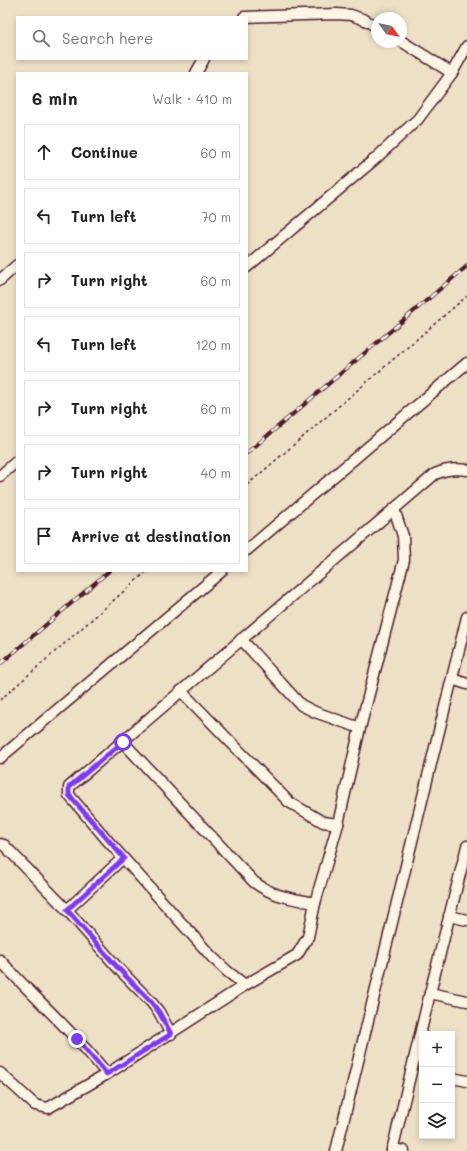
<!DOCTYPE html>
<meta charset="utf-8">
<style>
body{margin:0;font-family:Mali,sans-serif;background:#f6f6f6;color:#222}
.controls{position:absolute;right:12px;bottom:12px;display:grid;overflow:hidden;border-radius:0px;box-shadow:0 2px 6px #0003}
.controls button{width:36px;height:36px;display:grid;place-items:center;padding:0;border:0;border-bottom:1px solid #e0e0e0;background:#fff;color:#222;font:20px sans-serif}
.compass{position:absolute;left:371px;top:12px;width:36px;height:36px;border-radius:50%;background:#fff;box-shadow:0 2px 6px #0003;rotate:123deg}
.stop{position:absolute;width:12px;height:12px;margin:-9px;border:3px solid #7c3aed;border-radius:50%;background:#fff}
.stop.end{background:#7c3aed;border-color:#fff;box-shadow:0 1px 4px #0008}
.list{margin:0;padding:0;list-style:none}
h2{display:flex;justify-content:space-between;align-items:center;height:52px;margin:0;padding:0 16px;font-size:17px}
h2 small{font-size:13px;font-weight:400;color:#767676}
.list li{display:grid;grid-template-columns:26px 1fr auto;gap:12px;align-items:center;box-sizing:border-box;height:56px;margin:0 8px 8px;padding:0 8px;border:1px solid #e0e0e0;border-radius:0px}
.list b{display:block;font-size:15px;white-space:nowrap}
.list em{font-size:13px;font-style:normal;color:#767676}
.icon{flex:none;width:22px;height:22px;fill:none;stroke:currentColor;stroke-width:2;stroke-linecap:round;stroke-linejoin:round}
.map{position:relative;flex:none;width:467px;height:1151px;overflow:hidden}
.search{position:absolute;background:#fff;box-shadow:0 2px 6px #0003;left:16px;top:16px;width:232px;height:44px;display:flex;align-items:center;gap:10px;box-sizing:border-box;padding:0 14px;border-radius:0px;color:#767676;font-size:15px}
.panel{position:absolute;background:#fff;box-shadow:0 2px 6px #0003;left:16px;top:72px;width:232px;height:500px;border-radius:0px}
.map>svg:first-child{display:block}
</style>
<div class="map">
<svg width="467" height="1151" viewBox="0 0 467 1151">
<rect width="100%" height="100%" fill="#eee0c7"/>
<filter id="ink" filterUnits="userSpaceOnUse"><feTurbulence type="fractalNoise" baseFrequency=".025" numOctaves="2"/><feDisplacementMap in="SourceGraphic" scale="8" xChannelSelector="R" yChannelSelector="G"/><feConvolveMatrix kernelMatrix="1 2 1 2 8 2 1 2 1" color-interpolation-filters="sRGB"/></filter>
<g filter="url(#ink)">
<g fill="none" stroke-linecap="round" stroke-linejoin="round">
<defs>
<g id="minor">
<polyline points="244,17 336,14 351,15 365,20 377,27"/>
<polyline points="401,41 452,73"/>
<polyline points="196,73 204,59"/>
<polyline points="247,267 375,159 418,119 452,73 467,46"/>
<polyline points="0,280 17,265"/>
<polyline points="0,476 17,461"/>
<polyline points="247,550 467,363"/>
<polyline points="241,639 301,705 315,712 360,728"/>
<polyline points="452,679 467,684"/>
<polyline points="181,691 289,802 323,822 338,824"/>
<path d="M 123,742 L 254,882 C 274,897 290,898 315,903"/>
<polyline points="0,758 222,571"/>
<polyline points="0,844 4,845 67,910"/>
<polyline points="123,858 67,910 118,968 152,1003 159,1012 171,1034"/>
<polyline points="449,916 467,920"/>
<path d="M 0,960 C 35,999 75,1033 107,1074"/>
<path d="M 245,985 L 228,972 L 212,957 L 108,841 L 69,795 L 69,787 L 435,474 C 446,469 455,468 467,470"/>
<polyline points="430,993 467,1001"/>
<polyline points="0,1073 35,1105 48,1108 107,1074 245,985 297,955 308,937 315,903 338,824 360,728 404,560 403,536 394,509"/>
<polyline points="452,1078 467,1081"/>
<polyline points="392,1149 404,1151"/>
<polyline points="336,1151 467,617"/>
<polyline points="392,1151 430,993 467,846"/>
</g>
</defs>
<use href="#minor" stroke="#4a1f2b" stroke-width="13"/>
<g stroke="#4a1f2b" stroke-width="1.5" stroke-dasharray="3 3" stroke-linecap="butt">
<polyline points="247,485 467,296"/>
<polyline points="0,700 147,571"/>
</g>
<use href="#minor" stroke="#fcf5e5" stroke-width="10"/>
<defs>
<g id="rail">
<polyline points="247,453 467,266"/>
<polyline points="0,664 109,571"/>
</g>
</defs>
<use href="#rail" stroke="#4a1f2b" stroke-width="4"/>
<use href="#rail" stroke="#fcf5e5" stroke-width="2.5" stroke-dasharray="8" stroke-linecap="butt"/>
</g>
</g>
<g fill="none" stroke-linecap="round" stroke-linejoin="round" filter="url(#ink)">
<polyline stroke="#7c3aed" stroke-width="5" points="77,1039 107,1074 171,1034 159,1012 152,1003 118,968 67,910 124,858 69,795 69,787 123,742"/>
</g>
</svg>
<div class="controls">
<button>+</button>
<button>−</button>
<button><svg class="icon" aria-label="layers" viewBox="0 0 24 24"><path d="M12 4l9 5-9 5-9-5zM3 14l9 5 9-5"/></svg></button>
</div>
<svg class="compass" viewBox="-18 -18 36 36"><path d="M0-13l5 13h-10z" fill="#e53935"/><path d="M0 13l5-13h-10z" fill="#767676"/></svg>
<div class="stop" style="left:123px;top:742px"></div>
<div class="stop end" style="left:77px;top:1039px"></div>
<div class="search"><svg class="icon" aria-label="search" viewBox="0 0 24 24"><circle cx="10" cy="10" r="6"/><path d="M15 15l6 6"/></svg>Search here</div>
<section class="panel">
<h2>6 min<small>Walk · 410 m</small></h2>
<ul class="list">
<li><svg class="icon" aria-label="ahead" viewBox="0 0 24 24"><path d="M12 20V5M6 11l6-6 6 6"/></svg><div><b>Continue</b></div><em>60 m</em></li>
<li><svg class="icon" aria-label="left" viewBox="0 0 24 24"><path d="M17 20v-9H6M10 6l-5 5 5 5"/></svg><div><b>Turn left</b></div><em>70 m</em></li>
<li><svg class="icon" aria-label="right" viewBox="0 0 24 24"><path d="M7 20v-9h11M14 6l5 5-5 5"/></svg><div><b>Turn right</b></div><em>60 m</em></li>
<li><svg class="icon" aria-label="left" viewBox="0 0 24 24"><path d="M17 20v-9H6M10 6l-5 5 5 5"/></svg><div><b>Turn left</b></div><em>120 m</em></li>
<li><svg class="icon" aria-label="right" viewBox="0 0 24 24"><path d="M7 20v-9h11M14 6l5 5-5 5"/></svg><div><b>Turn right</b></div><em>60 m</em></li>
<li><svg class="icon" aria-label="right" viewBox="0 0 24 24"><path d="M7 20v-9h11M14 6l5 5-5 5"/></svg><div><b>Turn right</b></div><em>40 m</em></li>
<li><svg class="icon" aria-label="arrive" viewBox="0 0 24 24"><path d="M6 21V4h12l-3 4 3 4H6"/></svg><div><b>Arrive at destination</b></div></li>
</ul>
</section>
</div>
